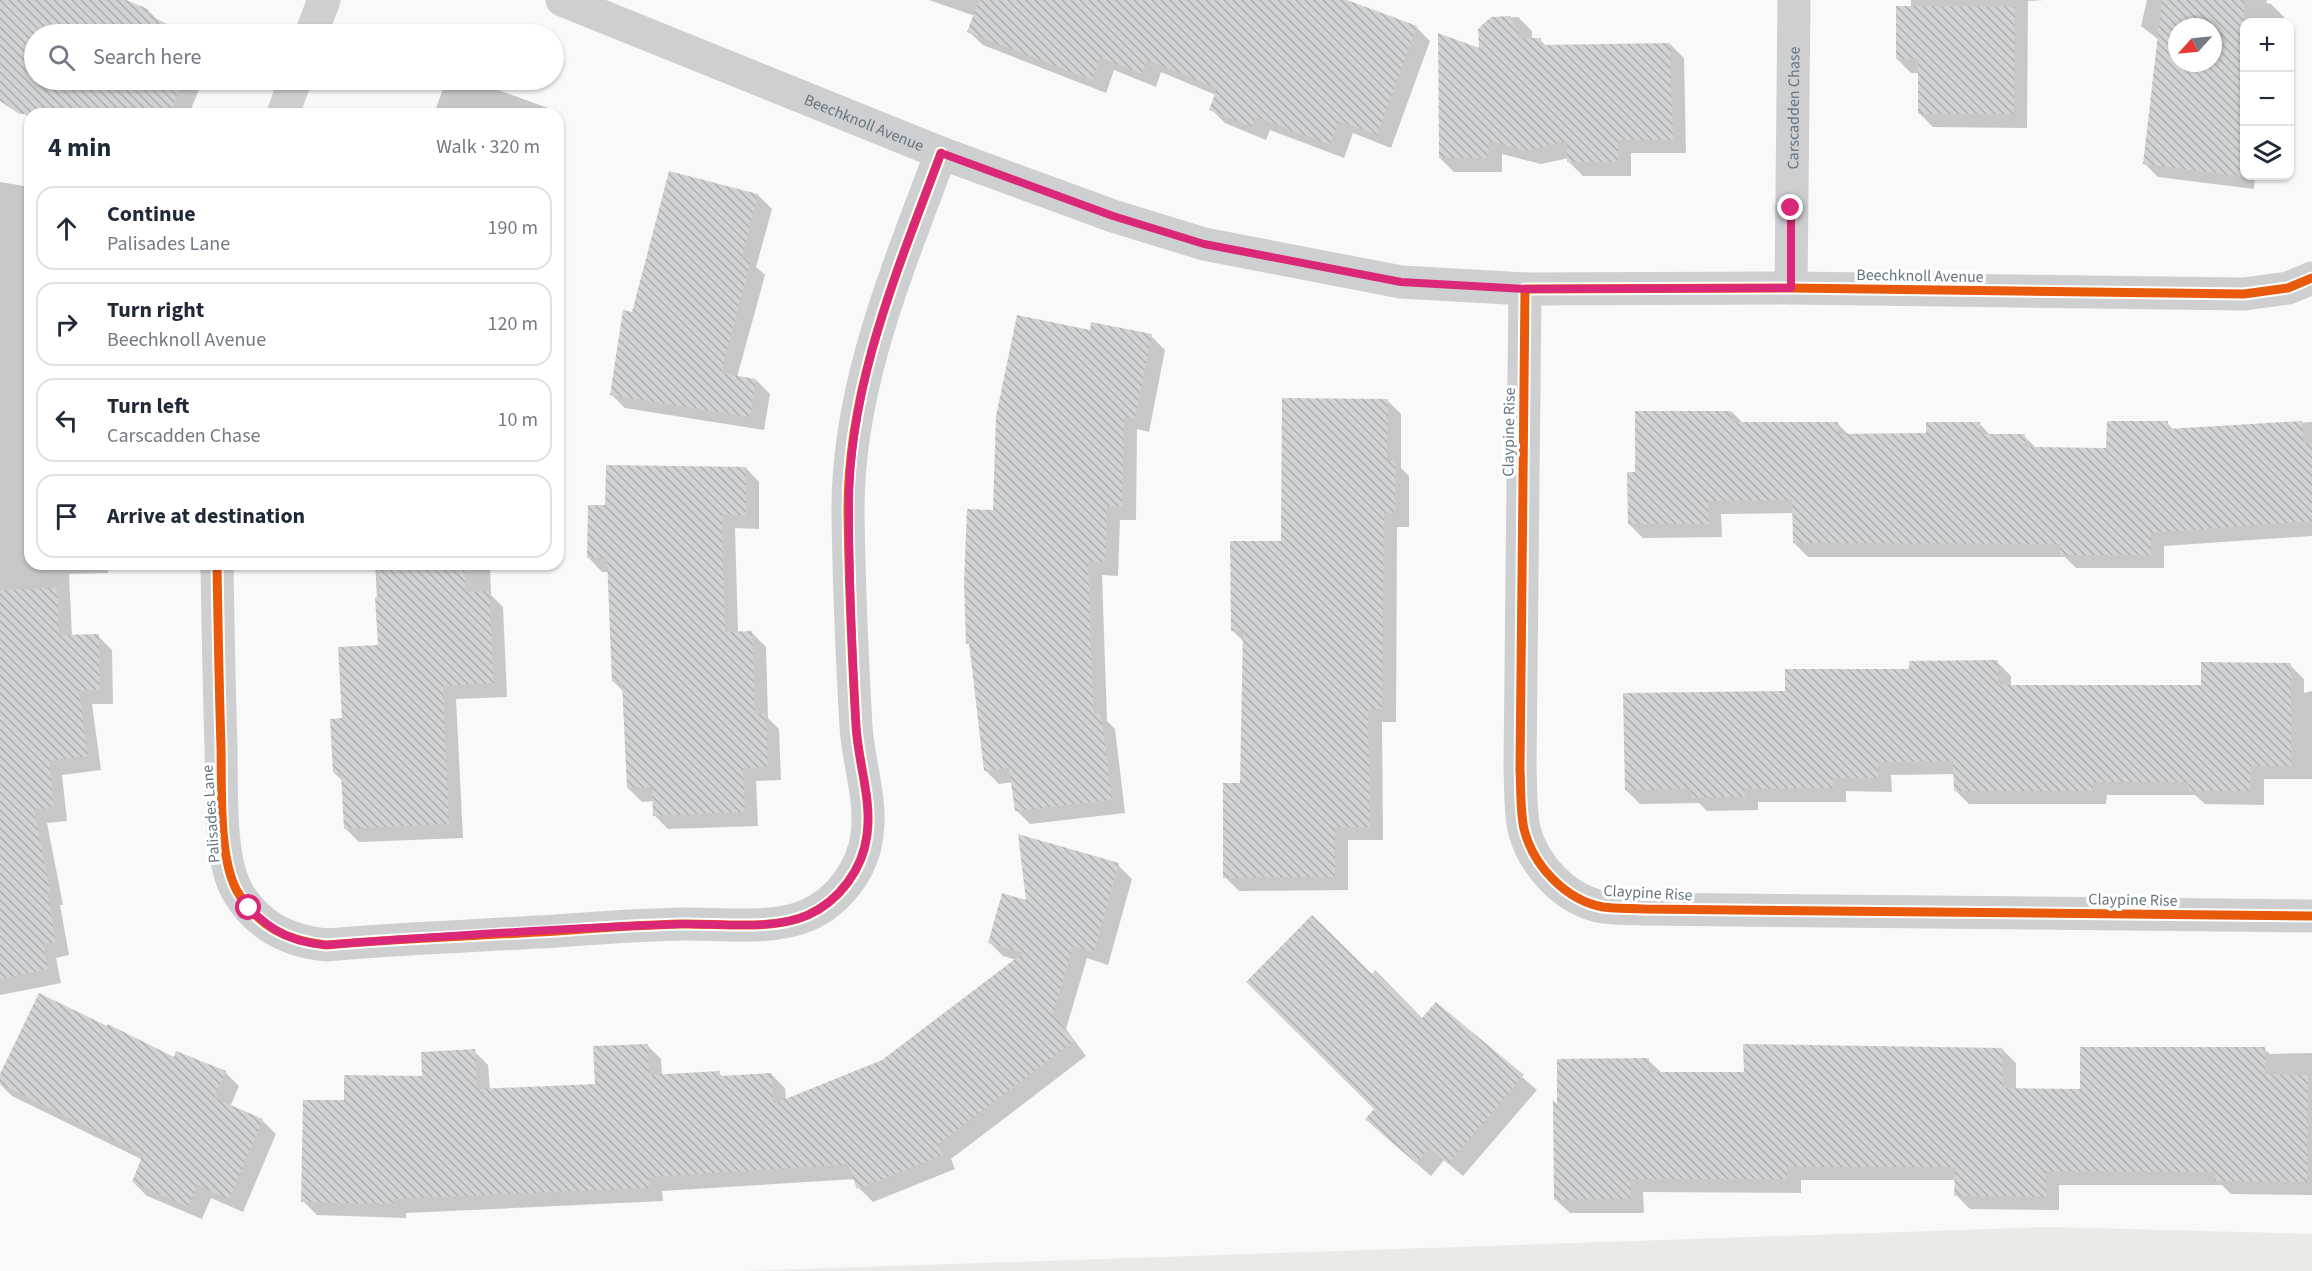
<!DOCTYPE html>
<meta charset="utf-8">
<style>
body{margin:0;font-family:"Source Sans 3",sans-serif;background:#f6f6f7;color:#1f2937}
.controls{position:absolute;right:18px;top:18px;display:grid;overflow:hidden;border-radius:12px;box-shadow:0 2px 4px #0004}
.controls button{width:54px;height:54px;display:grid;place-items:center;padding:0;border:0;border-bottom:2px solid #e0e1e3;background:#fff;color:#1f2937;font:30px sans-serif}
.compass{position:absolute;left:2168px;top:18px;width:54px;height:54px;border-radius:50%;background:#fff;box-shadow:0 2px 4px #0004;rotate:243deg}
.stop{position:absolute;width:18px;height:18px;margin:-14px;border:4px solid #db2777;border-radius:50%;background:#fff}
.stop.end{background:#db2777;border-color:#fff;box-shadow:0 2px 6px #0008}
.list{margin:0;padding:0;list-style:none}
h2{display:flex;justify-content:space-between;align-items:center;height:78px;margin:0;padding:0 24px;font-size:26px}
h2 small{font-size:20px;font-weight:400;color:#747a83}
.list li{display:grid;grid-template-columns:39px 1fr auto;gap:18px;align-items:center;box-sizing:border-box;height:84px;margin:0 12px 12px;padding:0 12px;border:2px solid #e0e1e3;border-radius:18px}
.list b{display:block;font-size:22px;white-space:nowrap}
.list p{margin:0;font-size:20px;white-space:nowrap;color:#747a83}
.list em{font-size:20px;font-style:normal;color:#747a83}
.icon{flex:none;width:33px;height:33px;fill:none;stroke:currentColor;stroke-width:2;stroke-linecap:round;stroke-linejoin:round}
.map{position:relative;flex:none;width:2312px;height:1271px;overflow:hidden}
.search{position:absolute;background:#fff;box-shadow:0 2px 4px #0004;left:24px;top:24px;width:540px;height:66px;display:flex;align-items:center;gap:15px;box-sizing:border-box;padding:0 21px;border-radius:33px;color:#747a83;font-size:22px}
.panel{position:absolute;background:#fff;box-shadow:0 2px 4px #0004;left:24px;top:108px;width:540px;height:462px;border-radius:18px}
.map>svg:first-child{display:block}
</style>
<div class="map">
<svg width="2312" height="1271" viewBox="0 0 2312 1271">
<defs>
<pattern id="building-back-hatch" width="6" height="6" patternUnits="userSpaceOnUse" patternTransform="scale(1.5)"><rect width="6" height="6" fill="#d0d2d3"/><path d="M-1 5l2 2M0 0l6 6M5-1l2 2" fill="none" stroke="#acafb1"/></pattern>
</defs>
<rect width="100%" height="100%" fill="#f9f9f9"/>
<polygon fill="#e8ebe6" points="2050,1227 2312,1234 2312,1271 746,1271"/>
<g fill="#0003" fill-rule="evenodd">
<polygon points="35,0 122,0 148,10 158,21 183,34 34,34 34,80 203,80 189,114 30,114 30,117 27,116 13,102"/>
<polygon points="929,0 1343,0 1416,27 1430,41 1391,148 1353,133 1344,158 1270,130 1266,140 1225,123 1211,109 1216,95 1161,72 1156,87 1114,70 1106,93 983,45 969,32 975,16"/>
<polygon points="1911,0 2045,0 2028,1 2027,128 1933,127 1919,113 1919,73 1911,73 1897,59 1911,8"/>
<path d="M 2147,0 L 2267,0 L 2266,3 L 2271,4 L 2285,18 L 2284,22 L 2244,22 L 2244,176 L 2255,176 L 2254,189 L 2158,177 L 2144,163 L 2159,40 L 2141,26 ZM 2177,27 L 2213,27 L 2213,63 L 2177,63 Z"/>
<polygon points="1518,17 1532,31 1532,40 1540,40 1546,46 1670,44 1684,58 1686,153 1631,153 1631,176 1583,176 1569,162 1569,158 1541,164 1502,154 1502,172 1454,172 1440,158 1492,19"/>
<polygon points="446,80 469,86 471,80 548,108 554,114 434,114"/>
<polygon points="404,108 419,114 402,114"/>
<polygon points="558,118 562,122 558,132"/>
<polygon points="0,182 30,187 30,564 108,564 108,573 69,574 72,637 98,636 112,650 113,704 92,704 101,770 62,775 67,821 47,823 63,905 60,905 69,955 56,958 61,983 0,995"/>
<polygon points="758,195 772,209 756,267 765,275 737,377 756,380 770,394 764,430 625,408 611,394 633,314"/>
<polygon points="1091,332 1151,336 1165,350 1149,432 1137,429 1136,520 1120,520 1118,576 1102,575 1107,721 1115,729 1125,813 1030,824 1016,810 1013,782 999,784 985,770 971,646 968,643"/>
<polygon points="1387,400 1401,414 1401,468 1409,476 1409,527 1397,527 1396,722 1382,722 1383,840 1348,840 1348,890 1239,891 1225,877 1242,785 1244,642 1232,630 1283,543"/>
<polygon points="1732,412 1743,423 1837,423 1849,435 1928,435 1979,423 1991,436 2024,436 2037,449 2108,449 2167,423 2174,430 2312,422 2312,536 2164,546 2164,568 2076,568 2065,557 1808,557 1794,543 1794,513 1721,514 1722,537 1643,538 1629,524 1637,474"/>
<polygon points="746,468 759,482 759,529 735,528 738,633 752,633 766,647 768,718 779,729 781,780 756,781 758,826 668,829 654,815 654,801 642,802 628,788 624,692 614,682 609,572 602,572 589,558 607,507"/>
<polygon points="375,564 490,564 491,595 503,607 507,697 456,699 463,838 359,842 345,828 343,781 334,773 344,720 380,646"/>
<polygon points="1997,662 2011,676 2011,686 2202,687 2290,665 2304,679 2304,693 2312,691 2312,779 2264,779 2264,805 2205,804 2195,795 2107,795 2106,804 1969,804 1955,790 1955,774 1891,775 1892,792 1846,791 1846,802 1758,802 1758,810 1707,811 1699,803 1640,804 1626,790 1786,693 1910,670"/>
<polygon points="1118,865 1132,879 1108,965 1087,958 1066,1029 1086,1056 951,1159 955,1169 873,1202 859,1188 855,1179 662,1191 663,1201 406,1213 406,1218 317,1215 303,1201 345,1102 424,1078 474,1051 488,1065 490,1090 596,1085 647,1045 661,1059 662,1076 719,1073 724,1078 771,1074 785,1088 786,1101 883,1062 1016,960 1003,956 989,942 1028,902"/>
<polygon points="1372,976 1423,1020 1437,1004 1537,1090 1463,1176 1444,1160 1431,1176 1381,1133 1376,1109"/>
<polygon points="2002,1049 2016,1063 2016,1089 2082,1090 2264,1049 2270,1054 2312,1053 2312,1195 2231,1194 2222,1185 2059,1185 2059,1210 1970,1209 1956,1195 1956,1180 1801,1180 1801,1193 1643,1192 1644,1213 1570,1213 1556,1200 1559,1107 1648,1060 1662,1073 1745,1074"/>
<polygon points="175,1059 225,1072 239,1086 230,1107 262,1120 276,1134 243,1212 211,1198 202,1219 147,1196 133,1182 143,1160 12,1096 0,1084 0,1077"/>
</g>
<g fill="url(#building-back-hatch)" fill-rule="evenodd">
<polygon points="0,0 126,0 148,9 147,13 185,34 34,34 34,80 184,80 170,114 19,114 0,101"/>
<polygon points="979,0 1347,0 1417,26 1377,135 1339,121 1330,145 1256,117 1252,127 1209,110 1217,88 1147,60 1142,74 1100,57 1092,80 967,32"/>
<path d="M 2162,0 L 2244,0 L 2244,139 L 2240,176 L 2143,164 ZM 2177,27 L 2213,27 L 2213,63 L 2177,63 Z"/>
<polygon points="1896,6 2015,7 2014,114 1918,114 1918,59 1896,59"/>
<polygon points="1510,16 1519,33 1519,38 1541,38 1541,45 1670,43 1673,140 1618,140 1618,162 1567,162 1567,141 1526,151 1489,141 1488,158 1439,158 1438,33 1479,48 1478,29 1491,17"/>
<polygon points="669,171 758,194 742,257 751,260 721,373 756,379 750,417 610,395 623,310 632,312"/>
<polygon points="1017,315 1090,330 1091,322 1152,334 1135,419 1124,417 1122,506 1107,506 1105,562 1088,562 1094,714 1101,713 1112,800 1015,811 1009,768 984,771 969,643 966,644 964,584 967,509 993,510 996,416"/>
<polygon points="1282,398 1388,399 1387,461 1395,461 1395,513 1384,513 1382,709 1368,709 1370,827 1335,827 1335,877 1223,878 1223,783 1240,783 1243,631 1231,631 1230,541 1281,541"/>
<polygon points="1635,411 1732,411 1732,422 1838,422 1838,434 1926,433 1926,422 1980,422 1980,434 2025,434 2025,447 2106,448 2107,421 2168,421 2168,429 2302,421 2304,443 2312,442 2312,521 2151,533 2151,555 2060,555 2060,544 1793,543 1792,500 1708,501 1709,524 1628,524 1627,472 1635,472"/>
<polygon points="606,465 746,467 746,515 722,515 725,632 752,631 755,714 766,714 768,767 743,768 745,812 653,816 652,787 627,788 622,682 612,682 607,558 587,558 588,505 605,505"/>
<polygon points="379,564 465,564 465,592 489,591 494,683 443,686 449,824 344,829 341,773 333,773 330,719 342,718 338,647 378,645 375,597 379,597"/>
<polygon points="57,588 59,635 99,634 100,690 79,691 88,756 49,761 54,807 34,810 50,891 47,892 56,942 43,944 48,969 0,979 0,590"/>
<polygon points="1998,660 1998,685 2201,685 2201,662 2291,663 2291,766 2251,766 2250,791 2189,791 2189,782 2093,782 2093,791 1954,791 1953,761 1878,762 1878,778 1833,778 1833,788 1744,789 1745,797 1692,798 1691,789 1625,790 1623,693 1785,691 1785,669 1909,669 1909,661"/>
<polygon points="1018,834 1119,863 1094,952 1073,946 1053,1014 1074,1041 938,1144 943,1155 857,1189 847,1163 840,1165 649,1177 649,1188 393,1199 393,1204 301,1202 303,1100 344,1100 344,1075 422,1076 421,1052 475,1049 477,1089 595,1084 593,1046 648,1044 649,1075 720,1071 720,1076 772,1073 773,1104 882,1060 1023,953 988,943 1002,893 1026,900"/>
<polygon points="1312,915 1372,974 1375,970 1422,1018 1436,1002 1524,1075 1448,1164 1430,1148 1416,1163 1365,1119 1374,1109 1246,982"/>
<polygon points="39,993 107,1026 108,1024 174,1057 176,1051 226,1071 214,1098 263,1119 229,1199 197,1185 188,1207 132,1182 143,1154 0,1084 0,1074"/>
<polygon points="1743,1044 2002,1048 2003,1088 2080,1089 2080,1047 2265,1047 2265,1074 2308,1075 2307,1182 2215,1181 2215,1172 2046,1171 2046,1197 1954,1196 1955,1167 1787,1167 1787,1179 1630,1179 1631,1199 1554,1200 1553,1100 1557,1104 1557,1059 1649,1058 1649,1072 1744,1072"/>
</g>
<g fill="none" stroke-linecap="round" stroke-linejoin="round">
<g stroke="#cecfd0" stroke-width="33">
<path id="s1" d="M 562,0 L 941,153 L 1113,216 L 1204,244 L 1401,282 L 1525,289 L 1791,288 L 2244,294 L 2288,288 L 2312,278"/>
<polyline points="311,34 324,0"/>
<polyline points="283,114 295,80"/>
<path id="s2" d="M 1791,288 L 1794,0"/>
<path d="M 1525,289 L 1520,769 C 1521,788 1520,810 1524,829 C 1533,865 1565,900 1603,907 C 1617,909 1631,908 1645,909 L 2312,916"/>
<path d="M 217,564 C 218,625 219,686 221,747 C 222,787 218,856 237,891 C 257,926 287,941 326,945 C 397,939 468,936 539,932 C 586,929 633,925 681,924 C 720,923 772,931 808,915 C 839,901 863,869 867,835 C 872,799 858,762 856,726 C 852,656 849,584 848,513 C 847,387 898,269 941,153"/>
</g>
<defs>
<g id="cycleway">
<path d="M 2312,278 L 2288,288 L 2244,294 L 1791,288 L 1525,289 L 1520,769 C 1521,788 1520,810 1524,829 C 1533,865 1565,900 1603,907 C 1617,909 1631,908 1645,909 L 2312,916"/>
<path d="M 217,564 C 218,625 219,686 221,747 C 222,787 218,856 237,891 C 257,926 287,941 326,945 C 397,939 468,936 539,932 C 586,929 633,925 681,924 C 720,923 772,931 808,915 C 839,901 863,869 867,835 C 872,799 858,762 856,726 C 852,656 849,584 848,513 C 847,387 898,269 941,153"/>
</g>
</defs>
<use href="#cycleway" stroke="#fff" stroke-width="13"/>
<use href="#cycleway" stroke="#e8590c" stroke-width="9"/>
</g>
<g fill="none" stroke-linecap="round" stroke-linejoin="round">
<path stroke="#db2777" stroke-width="8" d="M 249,908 C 273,932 292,942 326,945 C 444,936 563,928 681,924 C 720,923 772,931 808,915 C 839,901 863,869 867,835 C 872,799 858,762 856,726 C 852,656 849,584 849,513 C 847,386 898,269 941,153 L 1113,216 L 1204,244 L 1401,282 L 1525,289 L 1791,288 L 1791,208"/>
</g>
<g text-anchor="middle" stroke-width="6" stroke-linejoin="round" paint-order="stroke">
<g font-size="16" fill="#657683" stroke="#fff">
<text dy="6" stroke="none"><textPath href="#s2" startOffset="180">Carscadden Chase</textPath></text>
<text dy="6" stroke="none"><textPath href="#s1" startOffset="326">Beechknoll Avenue</textPath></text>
<text transform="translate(1920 275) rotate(1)" y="6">Beechknoll Avenue</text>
<text transform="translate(1508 432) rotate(-89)" y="6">Claypine Rise</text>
<text transform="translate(210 814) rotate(-94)" y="6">Palisades Lane</text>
<text transform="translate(1648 892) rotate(3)" y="6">Claypine Rise</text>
<text transform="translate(2133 899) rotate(1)" y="6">Claypine Rise</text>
</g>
</g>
</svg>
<div class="controls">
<button>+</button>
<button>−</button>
<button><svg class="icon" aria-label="layers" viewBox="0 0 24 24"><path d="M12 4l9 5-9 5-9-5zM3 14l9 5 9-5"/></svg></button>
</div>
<svg class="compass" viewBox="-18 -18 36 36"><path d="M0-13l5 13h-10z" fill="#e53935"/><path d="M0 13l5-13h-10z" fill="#747a83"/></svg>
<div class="stop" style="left:249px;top:908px"></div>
<div class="stop end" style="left:1791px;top:208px"></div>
<div class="search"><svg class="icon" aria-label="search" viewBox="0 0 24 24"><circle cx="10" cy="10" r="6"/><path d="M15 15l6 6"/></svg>Search here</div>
<section class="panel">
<h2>4 min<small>Walk · 320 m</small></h2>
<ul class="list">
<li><svg class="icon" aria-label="ahead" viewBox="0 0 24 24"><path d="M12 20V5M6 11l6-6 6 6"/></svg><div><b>Continue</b><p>Palisades Lane</p></div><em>190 m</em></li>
<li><svg class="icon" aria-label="right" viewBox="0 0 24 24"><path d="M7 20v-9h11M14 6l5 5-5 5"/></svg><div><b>Turn right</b><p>Beechknoll Avenue</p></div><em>120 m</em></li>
<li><svg class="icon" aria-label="left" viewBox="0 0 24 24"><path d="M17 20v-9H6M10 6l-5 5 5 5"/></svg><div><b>Turn left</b><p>Carscadden Chase</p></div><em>10 m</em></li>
<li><svg class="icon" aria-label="arrive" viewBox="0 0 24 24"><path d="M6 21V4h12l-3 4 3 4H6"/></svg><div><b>Arrive at destination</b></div></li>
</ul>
</section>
</div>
